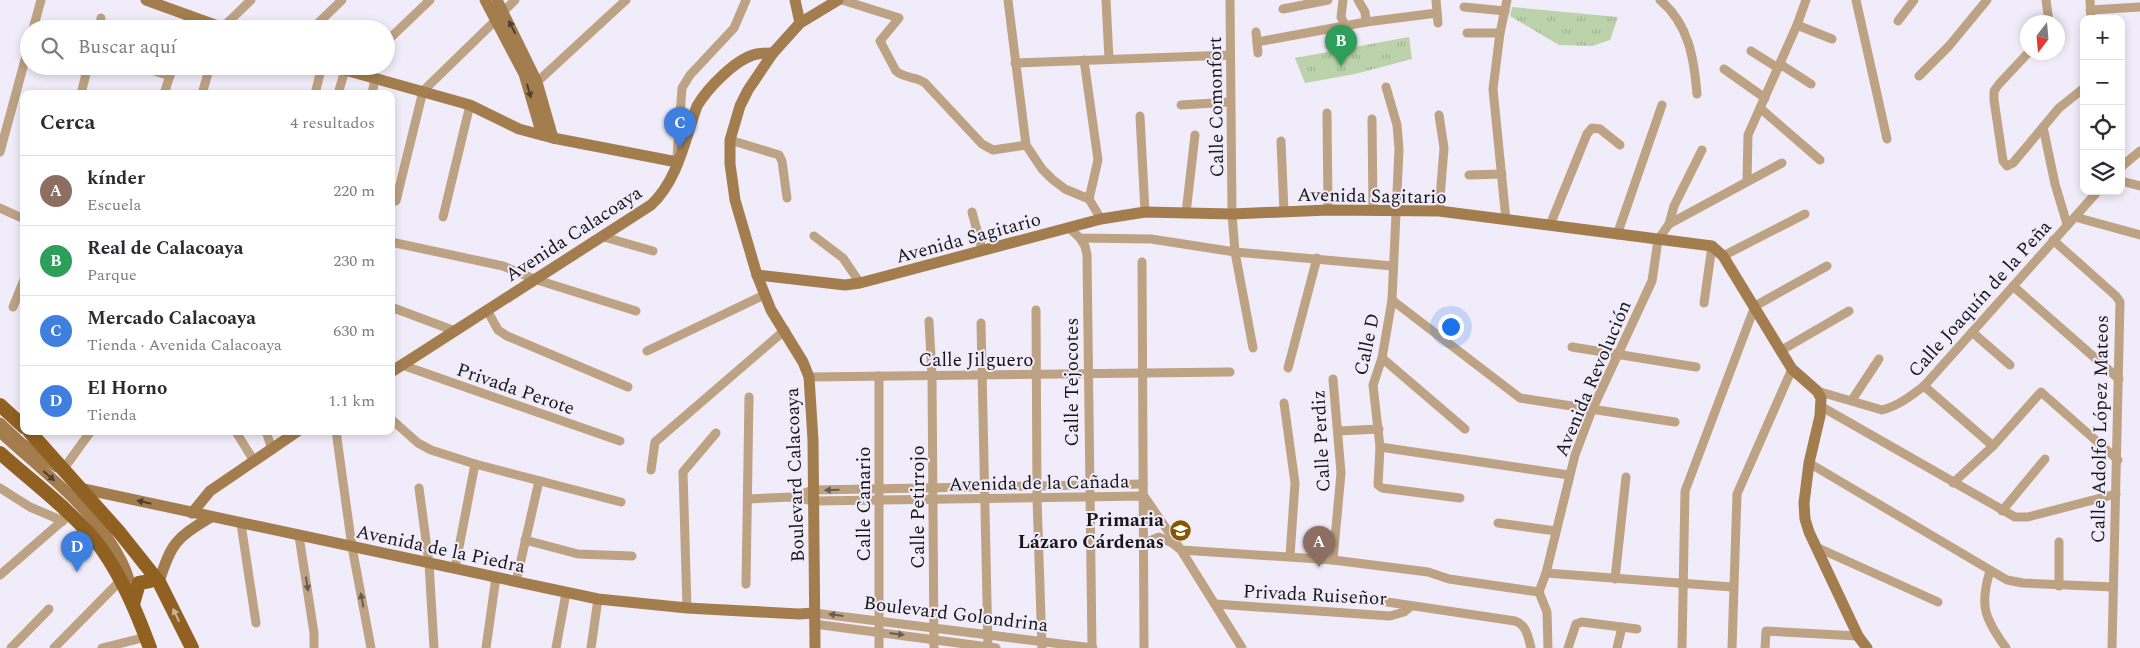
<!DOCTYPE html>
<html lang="es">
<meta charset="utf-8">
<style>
body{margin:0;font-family:Spectral,serif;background:#f7f7f7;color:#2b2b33}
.controls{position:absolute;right:15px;top:15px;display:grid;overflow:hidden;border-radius:10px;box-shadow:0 2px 8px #0003}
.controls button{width:45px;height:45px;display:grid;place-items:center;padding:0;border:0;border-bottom:1px solid #e1e1e2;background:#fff;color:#2b2b33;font:25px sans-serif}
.compass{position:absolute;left:2020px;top:15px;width:45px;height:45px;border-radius:50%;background:#fff;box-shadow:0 2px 8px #0003;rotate:196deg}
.you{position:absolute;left:1450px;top:326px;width:18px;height:18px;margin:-12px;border:4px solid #fff;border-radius:50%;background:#1a73e8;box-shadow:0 0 0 8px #1a73e833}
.badge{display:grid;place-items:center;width:32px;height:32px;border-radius:50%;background:#895600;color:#fff;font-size:16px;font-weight:700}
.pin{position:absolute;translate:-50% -41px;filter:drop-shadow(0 1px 2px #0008)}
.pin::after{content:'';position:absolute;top:26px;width:18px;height:15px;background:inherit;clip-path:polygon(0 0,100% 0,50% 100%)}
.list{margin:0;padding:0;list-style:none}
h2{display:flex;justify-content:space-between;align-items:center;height:65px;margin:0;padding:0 20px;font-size:21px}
h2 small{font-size:16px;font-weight:400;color:#7c7c81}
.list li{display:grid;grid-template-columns:32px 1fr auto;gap:15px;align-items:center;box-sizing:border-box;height:70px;padding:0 20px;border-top:1px solid #e1e1e2}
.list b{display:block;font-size:19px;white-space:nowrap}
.list p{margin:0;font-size:16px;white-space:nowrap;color:#7c7c81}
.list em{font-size:16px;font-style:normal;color:#7c7c81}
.icon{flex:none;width:28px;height:28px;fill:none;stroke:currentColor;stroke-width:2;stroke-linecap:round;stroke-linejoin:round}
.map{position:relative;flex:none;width:2140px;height:648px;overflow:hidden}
.search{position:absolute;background:#fff;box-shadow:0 2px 8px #0003;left:20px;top:20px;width:375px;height:55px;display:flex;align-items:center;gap:12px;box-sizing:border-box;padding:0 18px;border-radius:28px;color:#7c7c81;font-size:19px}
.panel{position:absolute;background:#fff;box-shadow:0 2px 8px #0003;left:20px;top:90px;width:375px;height:345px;border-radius:10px}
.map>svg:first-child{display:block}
</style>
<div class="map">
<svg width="2140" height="648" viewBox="0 0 2140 648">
<defs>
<pattern id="park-tufts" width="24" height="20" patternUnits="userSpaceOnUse" patternTransform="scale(1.25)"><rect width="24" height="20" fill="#bbd2ab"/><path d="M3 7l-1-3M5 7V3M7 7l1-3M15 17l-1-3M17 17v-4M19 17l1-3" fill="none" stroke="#a0b493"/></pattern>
</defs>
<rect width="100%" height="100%" fill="#f1ecf9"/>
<g fill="url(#park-tufts)">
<polygon points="1512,7 1618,17 1610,40 1592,46 1559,45 1510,16"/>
<polygon points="1409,37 1412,59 1355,74 1305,83 1295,58"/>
</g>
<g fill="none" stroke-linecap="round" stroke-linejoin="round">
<g stroke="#bda283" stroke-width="9">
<path d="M 842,0 L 899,18 L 880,41 L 896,71 C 905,79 916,76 925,83 L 982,144 L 993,150 L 1026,145"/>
<polyline points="1008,0 1026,145 1042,169 1052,179 1065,189 1089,199 1101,219"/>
<polyline points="1106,0 1109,59"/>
<polyline points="1230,0 1232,214 1235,252 1253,348"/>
<polyline points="1343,0 1341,17 1345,25"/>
<polyline points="1358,0 1365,12 1366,22"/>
<polyline points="1436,0 1438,23"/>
<path d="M 1660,0 C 1689,24 1694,59 1697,94"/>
<polyline points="1856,0 1887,139"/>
<polyline points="2046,0 2049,22"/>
<polyline points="2090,0 2091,19"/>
<polyline points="1464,7 1505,11"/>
<polyline points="1283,9 1328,0"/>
<polyline points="2090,10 2140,7"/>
<polyline points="504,11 515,0"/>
<polyline points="1898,21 1914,0"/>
<polyline points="1797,25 1832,39"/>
<polyline points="33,29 41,0"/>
<polyline points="99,29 101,18"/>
<polyline points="185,29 190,15"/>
<polyline points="221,29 251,0"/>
<polyline points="312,29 342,0"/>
<polyline points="1256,32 1258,53"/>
<polyline points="1467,33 1500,33"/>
<polyline points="386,42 430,0"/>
<polyline points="1257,42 1366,22 1437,13"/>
<polyline points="1751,51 1778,68"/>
<polyline points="2029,52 1999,84 1994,91 1994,100 2003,161 2007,166 2013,163 2059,108 2084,88"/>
<polyline points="1084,60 1098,160 1089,199"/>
<polyline points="1015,63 1230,55"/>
<polyline points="1780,64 1811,84"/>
<polyline points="139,66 170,76"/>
<polyline points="1724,69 1765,98"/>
<polyline points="1919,76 1949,46 1987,0"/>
<polyline points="537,82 626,0"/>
<polyline points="1386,87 1397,125 1399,149 1392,300 1382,358 1373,385 1380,447 1378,485 1382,488 1460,498"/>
<polyline points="81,94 88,66"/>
<polyline points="164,94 173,66"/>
<polyline points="202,94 210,66"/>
<polyline points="315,94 322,66"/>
<polyline points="338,94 345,70"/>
<polyline points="372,94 375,79"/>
<polyline points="1181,105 1230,102"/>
<polyline points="1760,108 1820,160"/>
<polyline points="1327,113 1328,210"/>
<polyline points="1439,115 1444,148 1439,211"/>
<polyline points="1140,116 1145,212"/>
<polyline points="1372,119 1373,209"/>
<polyline points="2043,127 2055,184 2067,224"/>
<polyline points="730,140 779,155 782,161 787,198"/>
<polyline points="1281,141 1284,212"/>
<polyline points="0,152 29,45"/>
<polyline points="677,157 682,88 690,75 734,28 746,0"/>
<polyline points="2121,167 2140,151"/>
<polyline points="1469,175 1502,174"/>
<polyline points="1747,181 1748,135 1797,25 1806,0"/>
<polyline points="2121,181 2140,186"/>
<polyline points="396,201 423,91 497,19"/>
<polyline points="0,208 24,219"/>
<polyline points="972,212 982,249"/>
<polyline points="1186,213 1195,135"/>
<polyline points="443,217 470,105"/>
<polyline points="2075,217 2140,235"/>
<polyline points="1506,220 1493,89 1500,33 1507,0"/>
<polyline points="1669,224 1782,163"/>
<polyline points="1550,225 1587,134 1592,128 1600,129 1620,145"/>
<polyline points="1069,228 1080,238 1151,239 1235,252 1393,266"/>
<polyline points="1617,235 1662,105"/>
<polyline points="814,236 843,258 860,283"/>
<polyline points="604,237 653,251"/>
<polyline points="1080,238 1085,246 1087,255 1092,648"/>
<polyline points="2053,240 2116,296 2120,302 2112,648"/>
<polyline points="391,242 503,266 534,279 636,311"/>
<polyline points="1723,256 1805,214"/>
<polyline points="1142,262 1144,648"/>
<polyline points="2013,286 2119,379"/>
<polyline points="1392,300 1520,398 1675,422"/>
<polyline points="1704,303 1712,246"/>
<polyline points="13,307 24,280"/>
<polyline points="391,307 455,331"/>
<polyline points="487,310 498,330 507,336 628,387"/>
<polyline points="1036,310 1037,498 1042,648"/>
<polyline points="929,321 932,376 934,648"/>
<polyline points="981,323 988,648"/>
<polyline points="1972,332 2010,365"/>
<polyline points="1572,347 1696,367"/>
<polyline points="647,351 764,295"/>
<polyline points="1780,351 1849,311"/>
<polyline points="1382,358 1465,429"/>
<polyline points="402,365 620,441"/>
<polyline points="1288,368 1317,258"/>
<polyline points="879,376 879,648"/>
<polyline points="809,377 1230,372"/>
<polyline points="1924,386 1993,446"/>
<path d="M 1817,391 L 1882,410 C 1898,406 1911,396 1924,386 L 2098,191"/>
<polyline points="1852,400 1879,359"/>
<polyline points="1284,403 1295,483 1290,556"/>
<polyline points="1822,407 2015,517 2028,517 2116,494"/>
<polyline points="391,419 418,443 431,450 475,464 621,502"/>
<polyline points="266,431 272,450"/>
<polyline points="336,431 352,547 371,648"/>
<polyline points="1338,431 1379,429"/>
<polyline points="236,432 254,461"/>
<polyline points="1380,447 1569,475"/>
<polyline points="1809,463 2007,580 2023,583 2113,587"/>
<polyline points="651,470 655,442 785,330"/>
<polyline points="62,471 91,431"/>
<polyline points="1953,483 1993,446 2041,392 2118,460"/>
<polyline points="0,488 30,507 63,521"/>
<polyline points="419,488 429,563 434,648"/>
<polyline points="795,496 813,490 1143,484"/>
<polyline points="748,499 792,497 814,501 1144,496 1181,550 1242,648"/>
<polyline points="2002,511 2045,459"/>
<polyline points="1498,523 1556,531"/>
<polyline points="241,524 256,623"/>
<polyline points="299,536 314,633 314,648"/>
<polyline points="525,540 578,554 632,556"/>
<polyline points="1145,543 1159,537 1172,543 1181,550 1333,560 1428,572 1449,579 1539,592"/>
<polyline points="1816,547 1938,602"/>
<polyline points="1333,560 1341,473 1333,379"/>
<polyline points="455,568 475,464"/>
<path d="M 1990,571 C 1979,606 1985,619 2006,648"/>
<polyline points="1546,573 1732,587"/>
<polyline points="0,575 69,515"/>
<polyline points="1615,579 1626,477"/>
<polyline points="516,582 539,481"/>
<polyline points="746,584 749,397"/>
<polyline points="2059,586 2059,542"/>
<path d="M 1367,599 L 1515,621 C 1527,625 1528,637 1531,648"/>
<polyline points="1215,604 1390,616 1404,612 1411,606"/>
<polyline points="687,608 683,472 716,433"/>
<polyline points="814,613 1093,648"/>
<polyline points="814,624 996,648"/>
<polyline points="11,648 49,609"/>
<polyline points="54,648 121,580"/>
<polyline points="102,648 146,637"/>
<polyline points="486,648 496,577"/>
<polyline points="556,648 566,593"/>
<polyline points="591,648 598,599"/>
<polyline points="1548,648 1547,612 1539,592 1546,573 1575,455 1592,410 1652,281 1658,240 1669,224 1674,206 1702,150"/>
<polyline points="1568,648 1576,624 1582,622 1637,629"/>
<polyline points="1617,648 1622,627"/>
<polyline points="1682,648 1685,491 1755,306 1827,266"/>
<polyline points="1732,648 1737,494 1792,369"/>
<polyline points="1765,648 1766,631 1858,636"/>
</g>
<g stroke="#a37d4d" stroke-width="11">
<polyline points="146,0 226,29"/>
<polyline points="485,0 524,74 542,135"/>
<polyline points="497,0 537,82 553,138"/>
<polyline points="795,0 800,23"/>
<polyline points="331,66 470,105 519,129 553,138 677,162"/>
<polyline points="757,275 845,285 860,283 1101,219 1145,212 1232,214 1328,210 1439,211 1712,246 1723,256 1792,369 1817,391 1821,398 1820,416 1809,463 1804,503 1805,519 1809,532 1858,636 1867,648"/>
<path d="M 391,372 L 651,205 C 678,180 685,139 697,106 C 707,89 736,58 757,54 C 762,53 768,53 773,53"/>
<polyline points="0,423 20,442 57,467"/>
<path d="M 0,432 C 46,475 127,533 133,599"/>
<polyline points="79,488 598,599 687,608 799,614 814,613"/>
<polyline points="192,513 210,491 298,431"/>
<path d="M 159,582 C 171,543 176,538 211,517"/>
<polyline points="815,648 813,440 809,377 803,362 771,310 757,275 735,200 730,164 730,140 740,106 748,90 773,53 800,23 838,0"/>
</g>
<g stroke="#906120" stroke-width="14">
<polyline points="0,405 24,427"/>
<polyline points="29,431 120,533 159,582 192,648"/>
<path d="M 0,453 C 30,480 78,516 101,548 C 123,579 137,613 150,648"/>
<polyline points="133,604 139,583 150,581"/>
</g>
</g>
<defs><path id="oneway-solid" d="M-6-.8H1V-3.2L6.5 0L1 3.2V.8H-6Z" transform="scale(1.25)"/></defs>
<g fill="#503f2e">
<use href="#oneway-solid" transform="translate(512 27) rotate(-116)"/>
<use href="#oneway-solid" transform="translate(529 91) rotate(74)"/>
<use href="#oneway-solid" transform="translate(49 476) rotate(41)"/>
<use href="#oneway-solid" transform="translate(144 502) rotate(-167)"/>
</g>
<g fill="#6a5c4e">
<use href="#oneway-solid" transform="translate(832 490) rotate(179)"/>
<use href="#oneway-solid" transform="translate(307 584) rotate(81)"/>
<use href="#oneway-solid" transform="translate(362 600) rotate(-101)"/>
<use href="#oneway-solid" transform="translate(836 615) rotate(-173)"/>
<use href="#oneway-solid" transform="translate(897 634) rotate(7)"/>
</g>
<use fill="#cab4a2" href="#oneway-solid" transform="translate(176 615) rotate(-115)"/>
<defs>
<symbol id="school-disc" viewBox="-11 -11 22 22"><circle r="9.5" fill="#895600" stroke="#f1ecf9"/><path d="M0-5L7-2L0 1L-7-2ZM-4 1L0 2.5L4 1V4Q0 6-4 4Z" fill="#fff"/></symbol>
</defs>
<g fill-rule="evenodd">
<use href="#school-disc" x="1168" y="518" width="25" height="25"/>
</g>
<g text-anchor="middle" stroke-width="4" stroke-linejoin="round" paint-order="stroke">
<g font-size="19" fill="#18161a" stroke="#f1ecf9">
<text transform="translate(1215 107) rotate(-91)" y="7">Calle Comonfort</text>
<text transform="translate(1372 195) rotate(1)" y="7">Avenida Sagitario</text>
<text transform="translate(573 233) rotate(-33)" y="7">Avenida Calacoaya</text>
<text transform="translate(968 237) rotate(-15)" y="7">Avenida Sagitario</text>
<text transform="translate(1979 298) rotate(-48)" y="7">Calle Joaquín de la Peña</text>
<text transform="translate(1366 344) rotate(-78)" y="7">Calle D</text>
<text x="976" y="366">Calle Jilguero</text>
<text transform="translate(1592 378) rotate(-67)" y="7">Avenida Revolución</text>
<text transform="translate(1071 382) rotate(-90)" y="7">Calle Tejocotes</text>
<text transform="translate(516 388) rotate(19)" y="7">Privada Perote</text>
<text transform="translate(2099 429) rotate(-89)" y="7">Calle Adolfo López Mateos</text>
<text transform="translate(1320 441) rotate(-93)" y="7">Calle Perdiz</text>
<text transform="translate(794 475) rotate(-92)" y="7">Boulevard Calacoaya</text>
<text transform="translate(1039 482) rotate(-1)" y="7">Avenida de la Cañada</text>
<text transform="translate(863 504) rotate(-90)" y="7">Calle Canario</text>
<text transform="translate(917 507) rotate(-90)" y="7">Calle Petirrojo</text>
<text transform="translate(441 548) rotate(12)" y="7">Avenida de la Piedra</text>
<text transform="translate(1315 594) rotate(3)" y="7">Privada Ruiseñor</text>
<text transform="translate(956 613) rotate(7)" y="7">Boulevard Golondrina</text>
</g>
<g font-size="19" font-weight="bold" fill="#18161a" stroke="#f1ecf9" text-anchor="end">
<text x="1164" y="526">Primaria<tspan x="1164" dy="22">Lázaro Cárdenas</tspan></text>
</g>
</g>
</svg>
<div class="controls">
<button>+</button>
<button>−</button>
<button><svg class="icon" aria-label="locate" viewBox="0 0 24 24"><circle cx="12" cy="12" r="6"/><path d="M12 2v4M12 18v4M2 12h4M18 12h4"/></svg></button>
<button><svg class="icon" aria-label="layers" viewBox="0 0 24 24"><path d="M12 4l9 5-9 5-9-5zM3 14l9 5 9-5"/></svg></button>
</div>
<svg class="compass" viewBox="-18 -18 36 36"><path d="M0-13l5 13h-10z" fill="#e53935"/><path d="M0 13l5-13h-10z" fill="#7c7c81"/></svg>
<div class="you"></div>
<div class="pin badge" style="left:1319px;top:567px;background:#8d6e63">A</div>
<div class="pin badge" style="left:1341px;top:66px;background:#2e9e5b">B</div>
<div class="pin badge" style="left:680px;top:148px;background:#3f7fe0">C</div>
<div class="pin badge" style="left:77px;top:572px;background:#3f7fe0">D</div>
<div class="search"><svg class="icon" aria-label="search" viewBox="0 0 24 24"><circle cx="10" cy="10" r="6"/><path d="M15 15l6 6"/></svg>Buscar aquí</div>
<section class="panel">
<h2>Cerca<small>4 resultados</small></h2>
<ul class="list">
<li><span class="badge" style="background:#8d6e63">A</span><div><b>kínder</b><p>Escuela</p></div><em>220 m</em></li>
<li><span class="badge" style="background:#2e9e5b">B</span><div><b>Real de Calacoaya</b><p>Parque</p></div><em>230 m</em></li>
<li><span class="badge" style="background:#3f7fe0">C</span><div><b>Mercado Calacoaya</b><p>Tienda · Avenida Calacoaya</p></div><em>630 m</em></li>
<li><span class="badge" style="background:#3f7fe0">D</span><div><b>El Horno</b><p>Tienda</p></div><em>1.1 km</em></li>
</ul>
</section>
</div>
